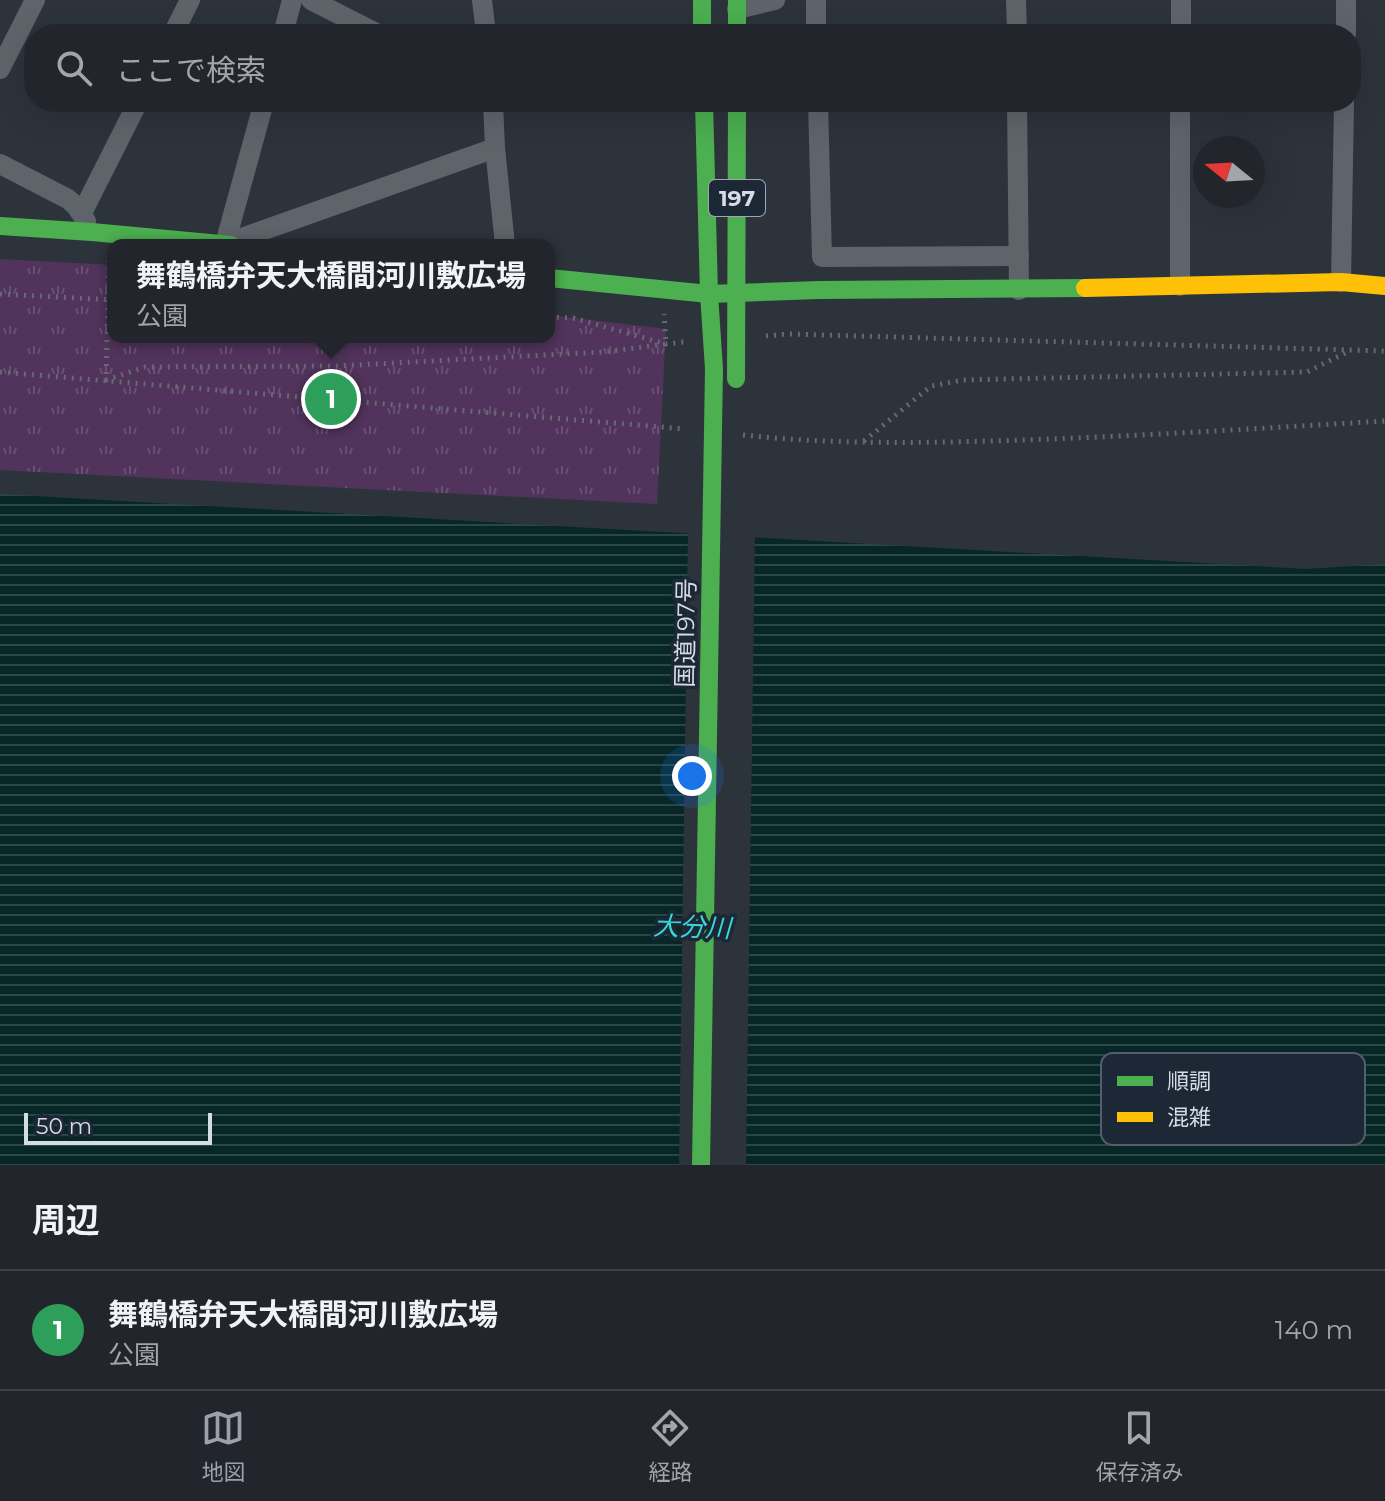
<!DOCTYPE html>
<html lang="ja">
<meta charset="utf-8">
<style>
body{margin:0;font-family:Montserrat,"Noto Sans JP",sans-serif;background:#2a2e34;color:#f1f3f6}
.compass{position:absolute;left:1193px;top:136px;width:72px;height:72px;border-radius:50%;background:#22262c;box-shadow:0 8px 32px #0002;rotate:288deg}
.scale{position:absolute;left:24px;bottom:20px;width:188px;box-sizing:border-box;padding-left:8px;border:4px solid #d5dce6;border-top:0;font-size:22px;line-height:28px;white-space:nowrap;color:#d5dce6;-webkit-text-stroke:6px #1d2836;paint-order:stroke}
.you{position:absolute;left:692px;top:776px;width:28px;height:28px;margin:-20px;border:6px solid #fff;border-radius:50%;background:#1a73e8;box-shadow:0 0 0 12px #1a73e833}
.badge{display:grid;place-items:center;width:52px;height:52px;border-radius:50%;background:#9aa1aa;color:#fff;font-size:26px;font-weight:700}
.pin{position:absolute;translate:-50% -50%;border:4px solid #fff;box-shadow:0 2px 8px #0006}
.popup{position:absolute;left:107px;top:239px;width:448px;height:104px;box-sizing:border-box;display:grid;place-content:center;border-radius:16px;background:#22262c;filter:drop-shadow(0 2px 6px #0005);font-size:26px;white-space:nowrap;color:#a2a5a9}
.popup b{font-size:30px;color:#f1f3f6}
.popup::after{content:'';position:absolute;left:50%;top:100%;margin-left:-16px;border:16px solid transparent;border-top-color:#22262c}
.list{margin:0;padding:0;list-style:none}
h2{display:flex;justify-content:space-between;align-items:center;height:104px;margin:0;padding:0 32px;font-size:34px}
h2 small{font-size:26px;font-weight:400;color:#a2a5a9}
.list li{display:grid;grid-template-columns:52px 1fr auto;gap:24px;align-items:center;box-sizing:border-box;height:120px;padding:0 32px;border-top:2px solid #3f4348}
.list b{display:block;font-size:30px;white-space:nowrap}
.list p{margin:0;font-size:26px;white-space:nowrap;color:#a2a5a9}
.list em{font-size:26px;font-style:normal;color:#a2a5a9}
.icon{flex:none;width:44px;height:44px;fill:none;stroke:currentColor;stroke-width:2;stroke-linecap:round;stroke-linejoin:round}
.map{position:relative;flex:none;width:1385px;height:1165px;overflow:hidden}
.search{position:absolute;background:#22262c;box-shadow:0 8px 32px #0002;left:24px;right:24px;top:24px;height:88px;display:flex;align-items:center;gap:20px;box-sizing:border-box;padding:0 28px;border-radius:32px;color:#a2a5a9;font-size:30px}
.sheet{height:224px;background:#22262c}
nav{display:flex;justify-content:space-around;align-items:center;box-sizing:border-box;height:112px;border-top:2px solid #3f4348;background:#22262c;font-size:22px;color:#a2a5a9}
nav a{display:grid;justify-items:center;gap:4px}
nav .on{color:#9aa1aa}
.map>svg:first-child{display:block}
</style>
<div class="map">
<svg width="1385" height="1165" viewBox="0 0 1385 1165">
<defs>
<pattern id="park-tufts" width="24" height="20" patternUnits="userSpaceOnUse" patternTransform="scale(2)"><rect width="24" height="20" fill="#51335b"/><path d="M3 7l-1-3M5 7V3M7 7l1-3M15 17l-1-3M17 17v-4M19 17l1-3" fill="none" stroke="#695073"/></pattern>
<pattern id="water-rules" width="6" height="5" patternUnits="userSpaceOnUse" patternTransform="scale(2)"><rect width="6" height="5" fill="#072727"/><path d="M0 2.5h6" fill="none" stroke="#2a4646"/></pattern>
</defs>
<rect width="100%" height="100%" fill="#2d333b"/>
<polygon fill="url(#park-tufts)" points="0,259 113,265 113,337 549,337 549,315 666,329 657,504 0,470"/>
<polygon fill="url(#water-rules)" points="0,494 1306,569 1385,564 1385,1165 0,1165"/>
<polygon fill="#2d333b" points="688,530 755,533 746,1165 679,1165"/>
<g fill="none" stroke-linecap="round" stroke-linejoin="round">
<g stroke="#666a71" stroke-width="5" stroke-dasharray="2 6" stroke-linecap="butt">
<polyline points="109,260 106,380 145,367 336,366 603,352 666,344 664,314"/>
<polyline points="0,294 113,300"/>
<polyline points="549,317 573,318 666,344 684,342"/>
<polyline points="766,336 788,334 1385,351"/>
<polyline points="0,372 685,429"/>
<path d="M 743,435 C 835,445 929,443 1022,440 C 1143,436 1264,428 1385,421"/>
<polyline points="864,441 931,386 963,380 1307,372 1349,351"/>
</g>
<g stroke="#5f646b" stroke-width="20">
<polyline points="311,0 378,34"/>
<polyline points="482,0 486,34"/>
<polyline points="816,0 816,34"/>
<polyline points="1016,0 1017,34"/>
<polyline points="737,9 775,0"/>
<polyline points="173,34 190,0"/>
<polyline points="283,34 292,0"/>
<polyline points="1181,34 1181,0"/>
<polyline points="1346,34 1346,0"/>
<polyline points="0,69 35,0"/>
<polyline points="818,102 822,257 1019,256"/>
<polyline points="1017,102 1019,290"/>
<polyline points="495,148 505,245"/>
<polyline points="0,164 68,199 76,206 86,221"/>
<polyline points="82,213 138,102"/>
<polyline points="225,244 495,148 493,102"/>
<polyline points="225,244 264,102"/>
<polyline points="1341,282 1344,102"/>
<polyline points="1180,286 1180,102"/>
</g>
<g stroke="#4caf50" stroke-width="18">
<polyline points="702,0 702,34"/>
<polyline points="737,0 737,34"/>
<polyline points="0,226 92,232 231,245"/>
<polyline points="549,278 709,294 819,290 1085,288"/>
<polyline points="736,379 737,102"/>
<polyline points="701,1165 714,369 709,294 704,102"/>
</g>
<polyline stroke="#ffc107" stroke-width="18" points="1085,288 1341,282 1385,286"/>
</g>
<g text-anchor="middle" stroke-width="7" stroke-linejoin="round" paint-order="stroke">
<rect fill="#1d2836" stroke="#9ea6b1" stroke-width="2" x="709" y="180" width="56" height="36" rx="6"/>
<g font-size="22" font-weight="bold" fill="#d5dce6">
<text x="737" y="206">197</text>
</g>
<g font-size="24" fill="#d5dce6" stroke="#1d2836">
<text transform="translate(686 633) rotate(-89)" y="8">国道197号</text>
</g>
<g font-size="26" font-style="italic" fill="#36d9d8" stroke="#1d2836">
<text transform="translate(692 927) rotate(2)" y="9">大分川</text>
</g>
</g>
<rect x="1101" y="1053" width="264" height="92" rx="12" fill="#1d2836" stroke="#545e6b" stroke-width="2"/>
<rect x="1117" y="1076" width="36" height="10" fill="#4caf50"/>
<rect x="1117" y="1112" width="36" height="10" fill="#ffc107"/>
<g font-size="22" fill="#d5dce6">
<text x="1167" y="1089">順調</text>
<text x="1167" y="1125">混雑</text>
</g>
</svg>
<svg class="compass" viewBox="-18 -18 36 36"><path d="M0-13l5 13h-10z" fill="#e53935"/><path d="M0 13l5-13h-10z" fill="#a2a5a9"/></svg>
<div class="scale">50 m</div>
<div class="you"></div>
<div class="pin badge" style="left:331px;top:399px;background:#2e9e5b">1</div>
<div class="popup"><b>舞鶴橋弁天大橋間河川敷広場</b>公園</div>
<div class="search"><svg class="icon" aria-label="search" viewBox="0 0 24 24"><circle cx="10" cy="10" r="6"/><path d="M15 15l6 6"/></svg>ここで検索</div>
</div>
<section class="sheet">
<h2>周辺<small></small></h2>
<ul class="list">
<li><span class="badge" style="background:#2e9e5b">1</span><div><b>舞鶴橋弁天大橋間河川敷広場</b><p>公園</p></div><em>140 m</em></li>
</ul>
</section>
<nav>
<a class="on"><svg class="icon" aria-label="map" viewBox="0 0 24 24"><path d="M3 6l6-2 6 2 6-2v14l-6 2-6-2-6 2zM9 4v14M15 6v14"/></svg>地図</a>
<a><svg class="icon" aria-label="directions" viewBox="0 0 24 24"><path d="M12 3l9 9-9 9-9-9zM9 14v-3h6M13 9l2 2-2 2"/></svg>経路</a>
<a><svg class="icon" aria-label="saved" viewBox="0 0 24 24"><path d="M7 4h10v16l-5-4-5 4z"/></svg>保存済み</a>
</nav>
